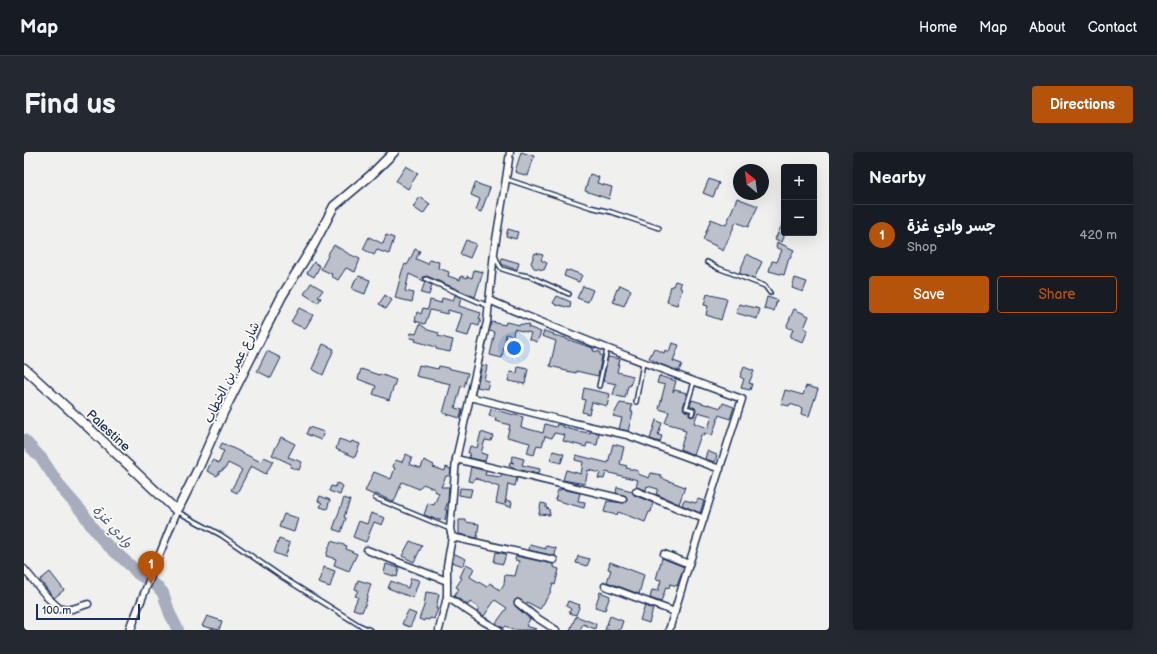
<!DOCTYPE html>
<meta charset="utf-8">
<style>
body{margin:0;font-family:"Balsamiq Sans","Playpen Sans Arabic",sans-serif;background:#242831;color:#f1f3f6}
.controls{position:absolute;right:12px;top:12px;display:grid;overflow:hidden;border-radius:4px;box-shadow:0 4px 16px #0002}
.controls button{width:36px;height:36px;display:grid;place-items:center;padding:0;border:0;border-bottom:1px solid #363941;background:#171b24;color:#f1f3f6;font:20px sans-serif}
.compass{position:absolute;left:709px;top:12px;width:36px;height:36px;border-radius:50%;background:#171b24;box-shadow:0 4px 16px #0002;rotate:331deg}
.scale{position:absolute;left:12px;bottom:10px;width:104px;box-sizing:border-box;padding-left:4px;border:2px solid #1b2f5e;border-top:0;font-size:11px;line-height:14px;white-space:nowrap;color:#1b2f5e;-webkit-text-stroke:3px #fdfcf7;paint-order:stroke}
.you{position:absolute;left:490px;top:196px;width:14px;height:14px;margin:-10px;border:3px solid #fff;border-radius:50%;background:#1a73e8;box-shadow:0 0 0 6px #1a73e833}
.badge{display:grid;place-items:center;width:26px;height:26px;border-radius:50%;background:#b45309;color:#fff;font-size:13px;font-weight:700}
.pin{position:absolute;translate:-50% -33px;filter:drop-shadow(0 1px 2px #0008)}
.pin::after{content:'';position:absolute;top:21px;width:14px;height:12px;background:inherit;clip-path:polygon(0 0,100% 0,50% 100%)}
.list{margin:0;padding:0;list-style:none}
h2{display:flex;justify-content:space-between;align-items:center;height:52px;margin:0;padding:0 16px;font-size:17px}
h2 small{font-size:13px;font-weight:400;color:#9ea1a6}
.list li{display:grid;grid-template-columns:26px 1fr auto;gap:12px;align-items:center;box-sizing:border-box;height:60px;padding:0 16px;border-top:1px solid #363941}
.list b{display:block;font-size:15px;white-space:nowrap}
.list p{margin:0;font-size:13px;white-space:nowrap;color:#9ea1a6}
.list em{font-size:13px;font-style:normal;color:#9ea1a6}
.actions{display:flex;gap:8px;padding:12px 16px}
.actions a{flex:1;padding:9px 0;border:1px solid #b45309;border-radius:4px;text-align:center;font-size:14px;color:#b45309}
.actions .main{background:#b45309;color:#fff}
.map{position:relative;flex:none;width:805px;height:478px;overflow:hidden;border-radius:4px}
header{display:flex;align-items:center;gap:24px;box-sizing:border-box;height:56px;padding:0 20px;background:#171b24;border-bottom:1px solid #363941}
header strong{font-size:19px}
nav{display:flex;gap:22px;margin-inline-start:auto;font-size:14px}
.intro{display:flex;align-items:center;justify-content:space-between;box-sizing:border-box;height:96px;padding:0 24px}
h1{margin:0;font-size:28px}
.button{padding:10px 18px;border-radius:4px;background:#b45309;color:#fff;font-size:14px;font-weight:700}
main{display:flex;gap:24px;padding:0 24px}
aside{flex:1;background:#171b24;border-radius:4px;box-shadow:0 4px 16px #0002}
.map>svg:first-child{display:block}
</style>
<header>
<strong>Map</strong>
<nav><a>Home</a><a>Map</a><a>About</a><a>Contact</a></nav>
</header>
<div class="intro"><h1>Find us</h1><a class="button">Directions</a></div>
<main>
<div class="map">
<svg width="805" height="478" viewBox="0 0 805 478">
<rect width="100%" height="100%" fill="#f0f0ee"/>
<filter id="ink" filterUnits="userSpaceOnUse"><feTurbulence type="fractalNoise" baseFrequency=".025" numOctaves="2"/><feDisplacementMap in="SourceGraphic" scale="8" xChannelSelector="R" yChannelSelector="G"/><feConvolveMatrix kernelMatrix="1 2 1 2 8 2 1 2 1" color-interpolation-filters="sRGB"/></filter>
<g filter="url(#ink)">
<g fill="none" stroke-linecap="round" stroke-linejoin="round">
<polyline stroke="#a7adbd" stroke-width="12" points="0,288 18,307 38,337 59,361 68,375 81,391 107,414 114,422 133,434 139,441 146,462 154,478"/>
</g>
<g fill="#bbc0ca" stroke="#1b2f5e" fill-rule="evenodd">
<polygon points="497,0 510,4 504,24 491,20"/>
<polygon points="382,14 394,21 384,37 372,29"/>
<polygon points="566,22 575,25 573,31 588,35 585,47 561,39"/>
<polygon points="685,27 695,31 689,45 679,41"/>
<polygon points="451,31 466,36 457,60 452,58 456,47 447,43"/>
<polygon points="396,45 406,52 399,62 389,55"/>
<polygon points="713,46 734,54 724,75 712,70 699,99 692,95 692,94 679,88 687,67 702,73"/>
<polygon points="760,69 760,85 758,90 751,87"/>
<polygon points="484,77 494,80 492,87 482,84"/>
<polygon points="362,83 370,86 365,102 353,98 350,103 339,97 345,85 359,92"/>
<polygon points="442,88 452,92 446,106 436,102"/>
<polygon points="753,90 770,98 766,107 765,106 760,123 745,119 748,109 753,110 758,98 752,95"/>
<polygon points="310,93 325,102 336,107 331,120 322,116 314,128 307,124 308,122 297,117 304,104 303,103"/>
<polygon points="391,97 396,99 392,107 404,112 405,108 415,110 414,116 425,120 424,124 436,128 437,124 443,126 443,124 448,126 450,118 459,120 451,145 403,124 399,125 400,129 385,122 381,139 390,141 388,150 371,146 378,119 381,112 383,113 385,110"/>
<polygon points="511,101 519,103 517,108 523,111 520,118 510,116 507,111"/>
<polygon points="723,102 738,110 730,127 715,121"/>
<polygon points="478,106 495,111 493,118 479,113 477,110"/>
<polygon points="290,110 296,114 290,125 283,121"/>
<polygon points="542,118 544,119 545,118 558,123 555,130 540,124"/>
<polygon points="335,124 346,128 341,142 328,137 331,128"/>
<polygon points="771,126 783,130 779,140 768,136"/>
<polygon points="651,129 657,131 656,136 658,137 653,153 643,150 647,134 649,134"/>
<polygon points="401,130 408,133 405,143 397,141"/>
<polygon points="287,131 299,138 294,145 297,146 294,151 280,142"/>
<polygon points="596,133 607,138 600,154 589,150 591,146 590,145 593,137 594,138"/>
<polygon points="559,134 569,138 564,150 553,146"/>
<polygon points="683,142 703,147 697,168 682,163 684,154 680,153"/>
<polygon points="361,143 368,148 362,157 355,152"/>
<polygon points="431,143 437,146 435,154 457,161 455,167 457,167 455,174 448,172 444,184 432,181 438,162 424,158 423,162 406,158 401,172 391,169 393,160 397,162 399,156 404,157 406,148 417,151 418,146 429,149"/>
<polygon points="533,144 547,150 546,156 535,153 534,154 529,151"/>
<polygon points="743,145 753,148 750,159 740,157"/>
<polygon points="715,152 736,157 733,167 712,161"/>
<polygon points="275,156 289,163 281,177 267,170"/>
<polygon points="770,157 785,164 780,176 784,178 779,190 766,185 769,177 764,176 763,173"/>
<polygon points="468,170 481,173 482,170 496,173 497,172 505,173 504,175 517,180 513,190 505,187 507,181 490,177 489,184 482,182 478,206 466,203 471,180 465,179"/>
<polygon points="396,172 404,178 415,181 414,184 429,188 426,200 412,197 412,195 391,189 392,187 386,186 387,181 392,182"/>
<polygon points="520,179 530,182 529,183 542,186 542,187 569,196 568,197 570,197 569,199 576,200 576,203 578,204 574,224 552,219 552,221 538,218 538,217 526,214 532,189 518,184"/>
<polygon points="648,191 655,193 649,209 658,212 655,219 636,212 625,206 630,196 640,201 641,198 645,200"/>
<polygon points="299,192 310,197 299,223 288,217"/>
<polygon points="243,199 257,206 247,226 233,219"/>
<polygon points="584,205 596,207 593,220 609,224 606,234 604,234 601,246 589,243 592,232 579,229"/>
<polygon points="395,213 414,217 415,214 444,221 440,235 437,234 431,256 438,258 436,266 419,261 427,232 392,224"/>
<polygon points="458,213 463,214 460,228 465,229 463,237 453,235"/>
<polygon points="494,215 504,217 501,232 484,229 486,220 493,221"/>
<polygon points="720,215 730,219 725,231 728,232 726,238 717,236 720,227 716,225"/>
<polygon points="337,217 355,223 356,222 372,228 365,248 349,242 352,234 334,227"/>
<path d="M 635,224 L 652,229 L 649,240 L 651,238 L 663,241 L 659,256 L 661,259 L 665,260 L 665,263 L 667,265 L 670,264 L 672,258 L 671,256 L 666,254 L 668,248 L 684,253 L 684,252 L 697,256 L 699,251 L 710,255 L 706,267 L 695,263 L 688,284 L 680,281 L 680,284 L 677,283 L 670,303 L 656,297 L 662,279 L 658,278 L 659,276 L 641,271 L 645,260 L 635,257 L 641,233 L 633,231 ZM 674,260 L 688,264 L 684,276 L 670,271 Z"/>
<polygon points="782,234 794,237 785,264 777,262 778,256 766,252 765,254 757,252 761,238 779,243"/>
<polygon points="560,236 586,242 583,254 568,250 565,262 558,260 561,248 558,247"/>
<polygon points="596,251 608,253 607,260 609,260 604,279 595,277 598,266 589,264"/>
<polygon points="467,257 499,265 497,275 519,281 521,272 532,275 533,272 540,274 539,275 553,279 566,281 566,280 575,281 573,293 563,291 562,295 539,289 541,283 530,281 528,286 521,284 518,294 513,293 510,303 503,301 506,291 483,285 486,273 471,269 472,266 465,264"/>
<polygon points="632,268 638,271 634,283 638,284 636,290 626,287"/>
<polygon points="285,275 300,280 297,288 282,282"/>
<polygon points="457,280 469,284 467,289 461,288 457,301 463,303 461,309 445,306 446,301 444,301 446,294 453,296"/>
<polygon points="257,285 271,292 264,305 278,310 275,318 266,315 267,312 248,303"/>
<polygon points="315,287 327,291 328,289 336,292 331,305 312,297"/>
<polygon points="198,291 237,310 240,305 249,309 242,322 227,314 213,341 207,338 218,318 204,311 201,317 199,317 198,319 196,319 193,324 183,319 188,308 195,311 200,299 195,297"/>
<polygon points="589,292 600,295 596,312 603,314 602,316 614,319 614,322 625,326 627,321 637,323 637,326 661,335 655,352 632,342 634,337 623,334 622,338 612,335 614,328 582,320 580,327 574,326 576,321 564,318 561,332 539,328 542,318 557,322 559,310 551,308 552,303 584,311"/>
<polygon points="529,299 540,302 537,311 526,308"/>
<polygon points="683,299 693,303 691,310 681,307"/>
<polygon points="382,302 388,305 385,312 397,316 400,308 410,313 409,315 421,319 422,315 427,317 426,324 422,324 417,335 425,335 424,349 421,358 423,358 421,368 415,367 415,368 400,363 404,351 410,353 415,341 410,339 411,337 399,332 395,337 378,330 370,350 352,342 350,343 341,339 350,320 367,327 371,316 369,315 371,308 378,310"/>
<polygon points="489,304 500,307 498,313 516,317 515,322 488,316 488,315 485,314 486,310 490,311 487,309"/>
<polygon points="447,315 462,319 461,323 477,325 477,323 493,326 491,334 484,332 481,352 482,348 488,350 487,355 472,351 475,335 451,326 449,330 444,329"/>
<polygon points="313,331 319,334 316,343 305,339 307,334 311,335"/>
<polygon points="593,335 608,339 610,343 629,351 627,360 625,360 621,370 594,360 593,363 580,360 583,349 600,351 603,348 602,344 592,341"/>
<polygon points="436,336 448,337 446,345 435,343"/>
<polygon points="537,337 556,341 554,349 561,350 560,356 531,348 534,338 537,338"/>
<polygon points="296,344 306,348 303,357 296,355 298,351 294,349"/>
<polygon points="320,346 326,348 320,365 322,366 317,380 309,377"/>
<polygon points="674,347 680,349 676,361 658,353 660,348 672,351"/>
<polygon points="517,351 522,352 522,356 525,357 526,363 515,362"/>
<polygon points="347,361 361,366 358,373 350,370 342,390 329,385 335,369 343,372"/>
<polygon points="260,362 274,366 270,380 255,375"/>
<polygon points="435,368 442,368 442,370 455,372 453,386 435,382"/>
<polygon points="255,387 266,391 261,405 250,401"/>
<polygon points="307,389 323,394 322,397 333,402 325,419 310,413 312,407 302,404"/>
<polygon points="386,389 398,394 390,410 378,404"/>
<polygon points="506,393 522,397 522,394 532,396 531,404 505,398"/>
<polygon points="472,400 482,402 479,412 470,410"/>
<polygon points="431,402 442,407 439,414 428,410"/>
<polygon points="492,404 529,412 529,415 535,417 531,433 529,432 526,441 516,457 503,450 502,452 495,447 492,447 490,450 491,454 506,467 502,474 512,477 511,478 488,478 482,474 480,476 474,473 472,471 483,456 471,448 460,464 453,459 455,456 446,450 444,453 430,444 435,437 432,435 438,426 436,425 442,412 450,416 446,425 463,435 466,431 476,438 480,432 481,423 491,424 495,409 491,408"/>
<polygon points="554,404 566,407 563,414 552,411"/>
<polygon points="638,406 660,415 653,434 646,432 645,436 642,435 637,450 626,446 628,438 634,439 637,428 632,427"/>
<polygon points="586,410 620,423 615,442 583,430 587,418 584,417"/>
<polygon points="362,412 375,416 373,425 360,421"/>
<polygon points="300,415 311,419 306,435 294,431"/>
<polygon points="26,420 40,438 30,446 16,428"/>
<polygon points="387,426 395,428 389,446 364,436 367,429 384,436"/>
<polygon points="334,428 347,432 342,448 343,448 338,460 329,457 334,445 331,444 334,438 331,437"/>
<polygon points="402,440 415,442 412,457 414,457 410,467 406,466 405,468 401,467 400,469 395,467 400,454"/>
<polygon points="576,440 586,444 581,458 571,455"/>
<polygon points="544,449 556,453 552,463 545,461 547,457 542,454"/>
<polygon points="621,454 629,457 625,471 616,468"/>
<polygon points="384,459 392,462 386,475 378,472"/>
<polygon points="183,464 198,469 195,478 178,474"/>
<polygon points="552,464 572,472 571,477 559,472 556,478 546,478"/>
<polygon points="586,464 599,469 596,478 581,478"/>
</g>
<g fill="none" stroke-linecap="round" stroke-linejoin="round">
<defs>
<g id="lane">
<polyline points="482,27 566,55 587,60 635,76"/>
<polyline points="471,103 475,113 478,117 494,122 505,124 545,142"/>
<polyline points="683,110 694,116 741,134 746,141"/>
<polyline points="402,127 464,154"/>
<polyline points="575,234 583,197"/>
<polyline points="612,250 619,211"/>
<polyline points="668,262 669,258 662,256 670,230"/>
<polyline points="351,346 426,377"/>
<polyline points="154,360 197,383 258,425 335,473 346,478"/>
</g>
<g id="street">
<path d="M 465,148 C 548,184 633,216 718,247 L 665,412 L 645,478"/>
<polyline points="446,245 541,269 603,283 696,317"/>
<polyline points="432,307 599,347"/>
<polyline points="612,339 680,367"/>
<polyline points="428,385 530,408"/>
<polyline points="343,398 423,429"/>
<polyline points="640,402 665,412"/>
<polyline points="0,417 24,446 36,457 48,457 64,452"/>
<polyline points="581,434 651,460"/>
<polyline points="423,445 459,469 475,478"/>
<polyline points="494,451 510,464 532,478"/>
<polyline points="109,469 153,359"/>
<polyline points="415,478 423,445 423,414 428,385 426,377 432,307 463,170 470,100 482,27 486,0"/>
</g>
<g id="secondary">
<polyline points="0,216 64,275 153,359 174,317 199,261 258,144 289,94 310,54 347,23 370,0"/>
<polyline points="106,478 109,469"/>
</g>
</defs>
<use href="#lane" stroke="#1b2f5e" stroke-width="6"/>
<use href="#street" stroke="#1b2f5e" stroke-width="9"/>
<use href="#secondary" stroke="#1b2f5e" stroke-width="11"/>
<use href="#lane" stroke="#fdfcf7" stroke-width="3"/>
<use href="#street" stroke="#fdfcf7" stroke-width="6"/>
<use href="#secondary" stroke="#fdfcf7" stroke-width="8"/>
</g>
</g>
<g text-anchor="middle" stroke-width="3.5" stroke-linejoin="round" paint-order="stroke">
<g font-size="13" fill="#1b2f5e" stroke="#fdfcf7">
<text transform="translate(207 220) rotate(-64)" y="5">شارع عمر بن الخطاب</text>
<text transform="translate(85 278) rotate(43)" y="5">Palestine</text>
</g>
<g font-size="14" font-style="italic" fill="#4c5b7f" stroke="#fdfcf7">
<text transform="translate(89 374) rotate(48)" y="5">وادي غزة</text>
</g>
</g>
</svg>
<div class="controls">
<button>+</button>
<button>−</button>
</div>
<svg class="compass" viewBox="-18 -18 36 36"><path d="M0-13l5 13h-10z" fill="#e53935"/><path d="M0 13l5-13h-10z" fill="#9ea1a6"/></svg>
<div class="scale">100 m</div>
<div class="you"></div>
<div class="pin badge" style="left:127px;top:432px">1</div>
</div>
<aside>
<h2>Nearby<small></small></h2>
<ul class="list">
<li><span class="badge">1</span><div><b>جسر وادي غزة</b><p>Shop</p></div><em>420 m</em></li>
</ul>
<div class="actions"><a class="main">Save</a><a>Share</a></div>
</aside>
</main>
